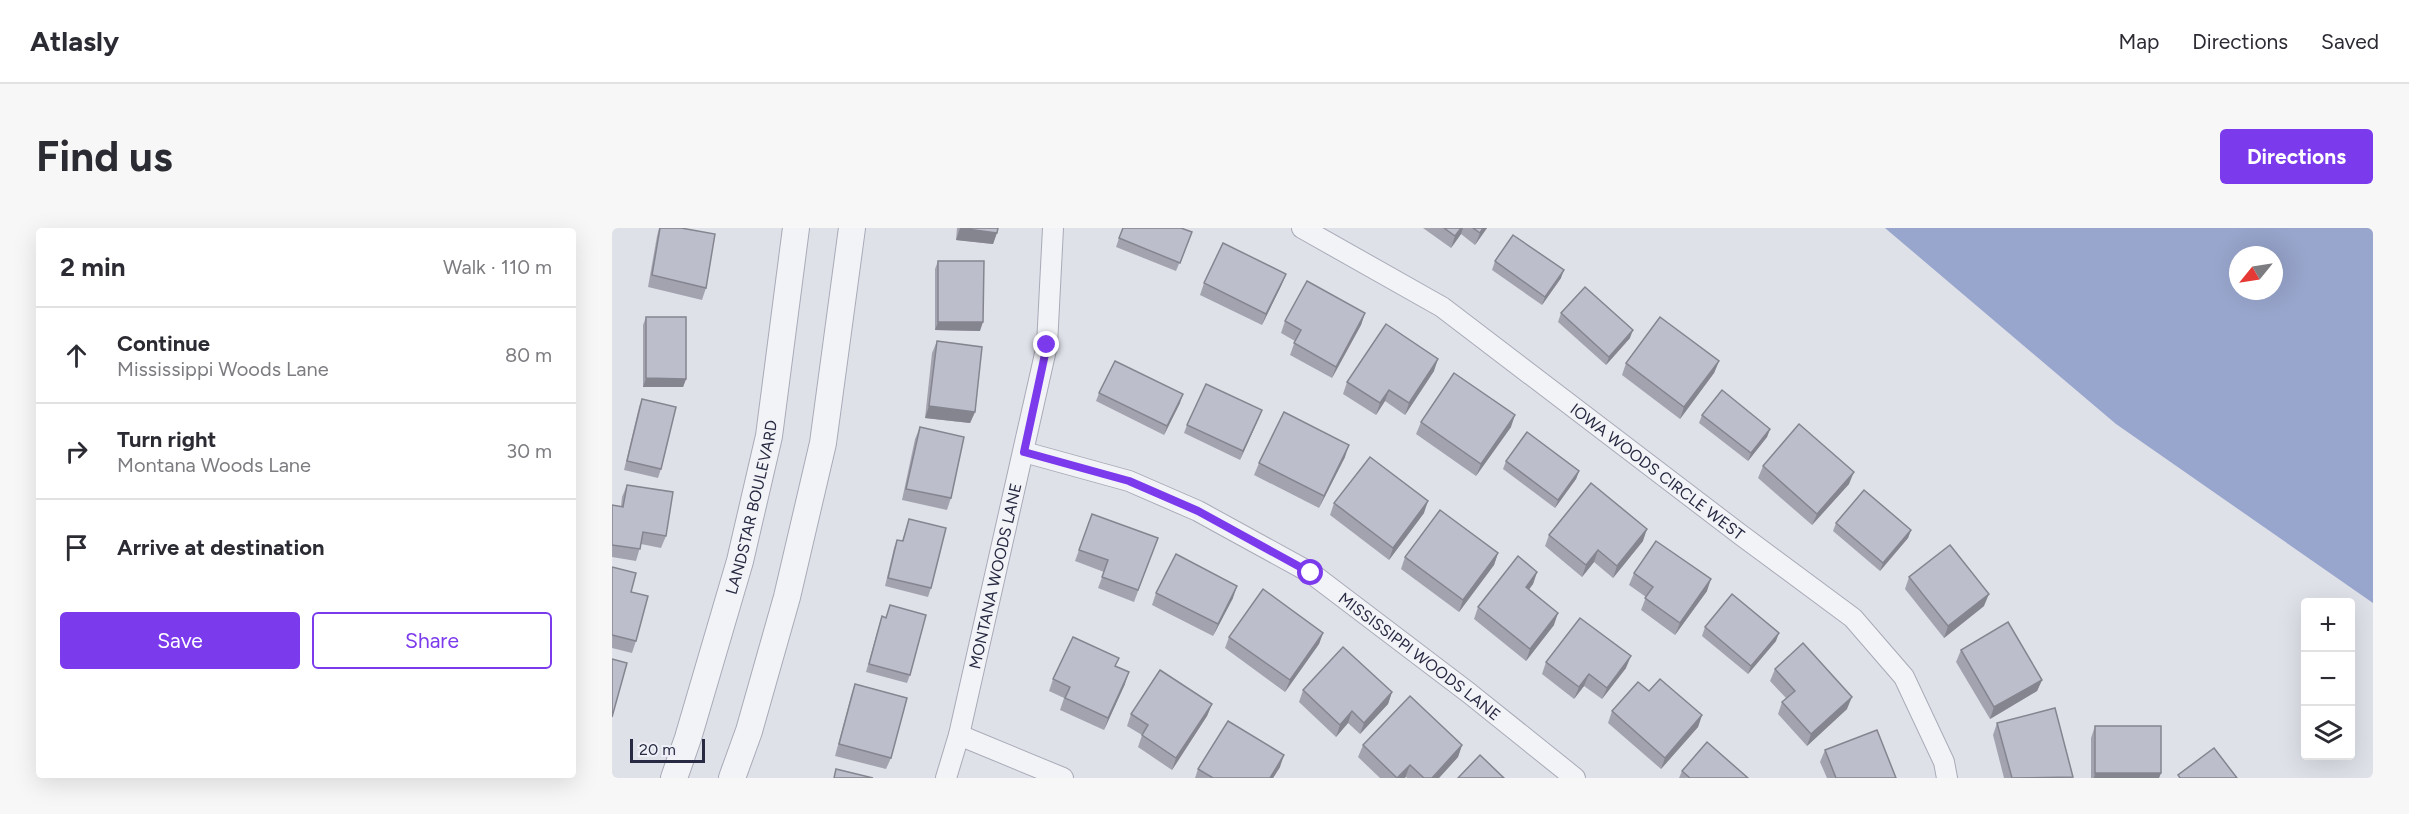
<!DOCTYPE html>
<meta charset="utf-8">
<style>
body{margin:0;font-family:Figtree,sans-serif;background:#f7f7f7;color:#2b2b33}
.controls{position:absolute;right:18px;bottom:18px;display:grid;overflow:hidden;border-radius:6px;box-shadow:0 6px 24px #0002}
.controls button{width:54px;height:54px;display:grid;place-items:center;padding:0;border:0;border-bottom:2px solid #e1e1e2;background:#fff;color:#2b2b33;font:30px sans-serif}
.compass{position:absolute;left:1617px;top:18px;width:54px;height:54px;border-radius:50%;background:#fff;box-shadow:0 6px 24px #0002;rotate:240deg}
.scale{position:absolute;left:18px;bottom:15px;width:75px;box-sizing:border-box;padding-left:6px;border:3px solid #272a42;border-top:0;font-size:16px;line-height:21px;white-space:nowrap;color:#272a42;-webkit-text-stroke:4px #eff0f7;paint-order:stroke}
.stop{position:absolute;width:18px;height:18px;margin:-14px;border:4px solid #7c3aed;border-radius:50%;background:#fff}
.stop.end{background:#7c3aed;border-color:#fff;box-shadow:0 2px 6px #0008}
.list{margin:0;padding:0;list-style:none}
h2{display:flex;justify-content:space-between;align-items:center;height:78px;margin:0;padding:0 24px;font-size:26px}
h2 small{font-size:20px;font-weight:400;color:#7c7c81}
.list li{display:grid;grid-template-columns:39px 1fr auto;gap:18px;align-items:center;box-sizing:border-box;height:96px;padding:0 24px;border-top:2px solid #e1e1e2}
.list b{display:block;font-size:22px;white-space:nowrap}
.list p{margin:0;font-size:20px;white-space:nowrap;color:#7c7c81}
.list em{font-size:20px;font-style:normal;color:#7c7c81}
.actions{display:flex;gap:12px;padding:18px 24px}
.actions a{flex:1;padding:14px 0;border:2px solid #7c3aed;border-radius:6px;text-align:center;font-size:21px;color:#7c3aed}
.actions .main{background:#7c3aed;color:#fff}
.icon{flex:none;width:33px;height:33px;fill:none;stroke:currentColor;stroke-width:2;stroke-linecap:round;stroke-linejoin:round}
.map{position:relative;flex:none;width:1761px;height:550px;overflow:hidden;border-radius:6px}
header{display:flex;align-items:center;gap:36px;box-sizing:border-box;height:84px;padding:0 30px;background:#fff;border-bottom:2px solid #e1e1e2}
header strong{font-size:28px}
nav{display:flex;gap:33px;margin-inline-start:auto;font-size:21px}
.intro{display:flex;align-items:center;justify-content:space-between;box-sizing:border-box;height:144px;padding:0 36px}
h1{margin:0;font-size:42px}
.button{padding:15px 27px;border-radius:6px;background:#7c3aed;color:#fff;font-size:21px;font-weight:700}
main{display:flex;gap:36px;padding:0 36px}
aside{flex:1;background:#fff;border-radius:6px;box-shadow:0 6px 24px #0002}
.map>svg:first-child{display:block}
</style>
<header>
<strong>Atlasly</strong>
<nav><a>Map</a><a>Directions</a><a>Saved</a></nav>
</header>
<div class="intro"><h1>Find us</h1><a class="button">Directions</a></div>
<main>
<aside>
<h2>2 min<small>Walk · 110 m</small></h2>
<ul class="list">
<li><svg class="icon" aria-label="ahead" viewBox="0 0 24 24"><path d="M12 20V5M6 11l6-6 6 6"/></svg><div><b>Continue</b><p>Mississippi Woods Lane</p></div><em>80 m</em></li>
<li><svg class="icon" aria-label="right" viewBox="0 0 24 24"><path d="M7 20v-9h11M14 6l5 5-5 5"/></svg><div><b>Turn right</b><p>Montana Woods Lane</p></div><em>30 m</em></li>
<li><svg class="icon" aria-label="arrive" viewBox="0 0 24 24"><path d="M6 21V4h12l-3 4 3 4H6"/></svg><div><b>Arrive at destination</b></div></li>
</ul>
<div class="actions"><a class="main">Save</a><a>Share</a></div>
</aside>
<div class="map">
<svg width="1761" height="550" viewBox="0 0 1761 550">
<rect width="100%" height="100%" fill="#dfe1e9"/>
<path fill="#98a5cc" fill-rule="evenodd" d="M 1273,0 L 1761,0 L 1761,375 L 1504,196 ZM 1626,27 L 1662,27 L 1662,63 L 1626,63 Z"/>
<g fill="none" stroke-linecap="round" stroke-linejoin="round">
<defs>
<g id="minor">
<path id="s1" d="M 690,0 L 830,79 L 1129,307 L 1241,390 L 1292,449 L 1332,534 L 1335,550"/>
<path id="s2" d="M 412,224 L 517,253 L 586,283 L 699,345 L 857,465 L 963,550"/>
<polyline points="347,507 451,550"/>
<path id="s3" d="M 334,550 L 347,507 L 435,117 L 441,0"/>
</g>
<g id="tertiary">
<path id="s4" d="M 62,550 L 76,510 L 128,333 L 157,208 L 184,0"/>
<polyline points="120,550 137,503 175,369 211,215 240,0"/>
</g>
</defs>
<use href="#minor" stroke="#a8aab7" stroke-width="22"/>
<use href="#tertiary" stroke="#a8aab7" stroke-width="28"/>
<use href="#minor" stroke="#f2f3f7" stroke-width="20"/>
<use href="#tertiary" stroke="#f2f3f7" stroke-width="26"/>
</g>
<g fill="#a2a3af">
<polygon points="47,0 69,0 94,60 90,72 36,59 45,8"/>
<polygon points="345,0 386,0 381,16 344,12"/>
<polygon points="811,0 875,0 863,17 849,6 839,20"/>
<polygon points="580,4 564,43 504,19 507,10"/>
<polygon points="326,33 368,103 323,102 323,41"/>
<polygon points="883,33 949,50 930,77 880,42"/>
<polygon points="674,46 669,58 650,97 588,67 592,55"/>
<polygon points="753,85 749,97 720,150 678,127 683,113 669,105 673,93"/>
<polygon points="949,85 1018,110 994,137 946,94"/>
<polygon points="34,89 74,151 71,159 31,159 31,97"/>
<polygon points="325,113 363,184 358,195 313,190 320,125"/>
<polygon points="1107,133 1102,145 1068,191 1010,147 1014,135"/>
<polygon points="822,143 793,187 773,173 764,187 731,166 735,154"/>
<polygon points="487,165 568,175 552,207 484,173"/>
<polygon points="30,171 49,241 46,250 12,242 27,179"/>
<polygon points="650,182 628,232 572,205 575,197"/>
<polygon points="1090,187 1158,201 1155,209 1136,233 1087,195"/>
<polygon points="809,194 899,199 864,248 804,206"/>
<polygon points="308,199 339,270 335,282 290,272 303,211"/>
<polygon points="733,229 707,280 642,247 647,235"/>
<polygon points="894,233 967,243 964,251 943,280 891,241"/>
<polygon points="1151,238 1237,256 1200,297 1146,250"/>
<polygon points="15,257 54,308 49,320 29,316 24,333 0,329 0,277 9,278 10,269"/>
<polygon points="722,275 812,285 777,332 718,287"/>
<polygon points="480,286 546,310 522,374 486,360 492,344 463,333"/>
<polygon points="297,291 319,360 316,369 273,358 282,320 285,312 290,313"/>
<polygon points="1224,295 1299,302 1296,310 1268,343 1221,303"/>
<polygon points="937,307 1031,313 1001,350 982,334 970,349 933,318"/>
<polygon points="886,325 882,337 847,384 789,341 793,329"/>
<polygon points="0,339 19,364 24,413 20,425 0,420"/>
<polygon points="925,344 921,356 917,362 942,397 914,433 862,391 866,379"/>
<polygon points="1022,345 1095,363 1063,407 1029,382 1034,369 1017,357"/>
<polygon points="1297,349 1372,378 1332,410 1293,361"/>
<polygon points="544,365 621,370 601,408 540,377"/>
<polygon points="278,377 298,447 295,455 254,444 267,397 270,388 274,390"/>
<polygon points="1093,399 1164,413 1136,446 1090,408"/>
<polygon points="711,405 707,416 673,464 613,420 617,409"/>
<polygon points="1349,422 1430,452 1425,463 1378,491 1344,434"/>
<polygon points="934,434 1014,440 990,471 972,458 962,471 930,446"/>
<polygon points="504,438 513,456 492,502 448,482 452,470 437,463 441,451"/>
<polygon points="1163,441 1235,481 1195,518 1166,486 1170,474 1174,470 1158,453"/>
<polygon points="243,456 279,530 274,541 223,528 239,468"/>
<polygon points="691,462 780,464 776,476 748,506 736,495 724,509 687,474"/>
<polygon points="1037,463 1090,487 1086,499 1049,541 996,495 1000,483"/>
<polygon points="600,476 595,488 560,542 526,519 530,507 515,498 519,486"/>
<polygon points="1385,495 1461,550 1392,550 1381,507"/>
<polygon points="1483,498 1549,545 1547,550 1479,550 1479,510"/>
<polygon points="751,517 850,517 846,529 827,550 795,550 794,549 793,550 768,550 746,529"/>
<polygon points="1213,522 1284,550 1215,550 1208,534"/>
<polygon points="668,539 661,550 583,550 586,541"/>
<polygon points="1070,543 1136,550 1067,550"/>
</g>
<g fill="#84858f">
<polygon points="348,0 385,5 381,16 344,12"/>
<polygon points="849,0 851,0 849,6 839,20 843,8"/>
<polygon points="871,0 875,0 863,17 868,5"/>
<polygon points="952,42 949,50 930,77 933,69"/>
<polygon points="674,46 669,58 650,97 654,86"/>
<polygon points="753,85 749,97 720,150 724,139"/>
<polygon points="326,94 371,94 368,103 323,102"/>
<polygon points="1021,102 1018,110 994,137 997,129"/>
<polygon points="826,131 822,143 793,187 797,175"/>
<polygon points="1107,133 1102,145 1068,191 1072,179"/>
<polygon points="34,150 74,151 71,159 31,159"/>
<polygon points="777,162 773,173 764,187 768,175"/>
<polygon points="571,166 568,175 552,207 555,198"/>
<polygon points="317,178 363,184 358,195 313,190"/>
<polygon points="650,182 647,190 628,232 631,223"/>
<polygon points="903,187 899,199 864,248 869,236"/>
<polygon points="1158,201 1155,209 1136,233 1139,225"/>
<polygon points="737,217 733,229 707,280 712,268"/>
<polygon points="967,243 964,251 943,280 946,272"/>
<polygon points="1242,244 1237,256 1200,297 1205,286"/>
<polygon points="816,273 812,285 777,332 781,320"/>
<polygon points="1035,301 1031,313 1001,350 1005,338"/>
<polygon points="1299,302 1296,310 1268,343 1271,335"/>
<polygon points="986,322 982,334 970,349 974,337"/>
<polygon points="886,325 882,337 847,384 851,372"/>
<polygon points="925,344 921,356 909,371 914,359"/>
<polygon points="1099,351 1095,363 1063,407 1068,395"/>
<polygon points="625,358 621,370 601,408 606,396"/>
<polygon points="1377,366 1372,378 1332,410 1336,398"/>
<polygon points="946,385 942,397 914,433 918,421"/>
<polygon points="711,405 707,416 673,464 678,452"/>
<polygon points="1167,405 1164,413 1136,446 1139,438"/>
<polygon points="1019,428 1014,440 990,471 995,460"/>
<polygon points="517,444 513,456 492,502 496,490"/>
<polygon points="977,446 972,458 962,471 967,459"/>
<polygon points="1430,452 1425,463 1378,491 1382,479"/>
<polygon points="780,464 776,476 748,506 752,495"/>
<polygon points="1240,469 1235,481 1195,518 1199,506"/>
<polygon points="600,476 595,488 560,542 564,530"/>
<polygon points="740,483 736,495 724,509 728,497"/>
<polygon points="1090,487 1086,499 1049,541 1053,530"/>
<polygon points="850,517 846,529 827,550 820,550"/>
<polygon points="672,527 668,539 661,550 658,550"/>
<polygon points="798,537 793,550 786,550"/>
<polygon points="1483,545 1549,545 1547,550 1482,550"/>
</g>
<g fill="#bcbecc" stroke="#84858f" stroke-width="1.5">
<polygon points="48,0 69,0 103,6 94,60 40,47"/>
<polygon points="348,0 386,0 385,5"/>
<polygon points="511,0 569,0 580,4 568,35 507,10"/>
<polygon points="832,0 849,0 843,8"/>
<polygon points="861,0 871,0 868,5"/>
<polygon points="901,7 952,42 933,69 883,33"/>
<polygon points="611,15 674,46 654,86 592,55"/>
<polygon points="326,33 372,33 371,94 326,94"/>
<polygon points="695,53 753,85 724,139 682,115 689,102 673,93"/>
<polygon points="973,59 1021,102 997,129 949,85"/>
<polygon points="34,89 74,89 74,151 34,150"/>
<polygon points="1048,89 1107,133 1072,179 1014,135"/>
<polygon points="774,96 826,131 797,175 777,162 768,175 735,154"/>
<polygon points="325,113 370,119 363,184 317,178"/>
<polygon points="503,133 571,166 555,198 487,165"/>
<polygon points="842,145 903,187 869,236 809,194"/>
<polygon points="594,156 650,182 631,223 575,197"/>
<polygon points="1110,162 1158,201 1139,225 1090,187"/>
<polygon points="30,171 64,179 49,241 15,233"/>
<polygon points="672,184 737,217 712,268 647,235"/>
<polygon points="1187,196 1242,244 1205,286 1151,238"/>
<polygon points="308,199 352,209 339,270 294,261"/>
<polygon points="915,204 967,243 946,272 894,233"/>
<polygon points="758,229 816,273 781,320 722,275"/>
<polygon points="979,255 1035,301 1005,338 986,322 974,337 937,307"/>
<polygon points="15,257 61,264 54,308 31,304 28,321 0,317 0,277 11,279"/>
<polygon points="1252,262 1299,302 1271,335 1224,295"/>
<polygon points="828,282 886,325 851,372 793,329"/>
<polygon points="480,286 546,310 526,362 490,349 496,332 467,322"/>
<polygon points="297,291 334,300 319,360 276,350 285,312 291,313"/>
<polygon points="1044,313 1099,351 1068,395 1033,370 1041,359 1022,345"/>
<polygon points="1338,317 1377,366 1336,398 1297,349"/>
<polygon points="564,326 625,358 606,396 544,365"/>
<polygon points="906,328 925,344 914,359 946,385 918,421 866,379"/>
<polygon points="0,339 24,345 19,364 36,368 24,413 0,407"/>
<polygon points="651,361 711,405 678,452 617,409"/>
<polygon points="1120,366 1167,405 1139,438 1093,399"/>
<polygon points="278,377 314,387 298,447 257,436 270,388 274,390"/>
<polygon points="968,390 1019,428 995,460 977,446 967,459 934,434"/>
<polygon points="1396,394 1430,452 1382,479 1349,422"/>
<polygon points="461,409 507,430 503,438 517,444 496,490 453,470 458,459 441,451"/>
<polygon points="1191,415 1240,469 1199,506 1170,474 1183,463 1163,441"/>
<polygon points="731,419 780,464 752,495 740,483 728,497 691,462"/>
<polygon points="0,431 15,435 0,489"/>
<polygon points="548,442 600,476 564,530 530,507 536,497 519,486"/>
<polygon points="1048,451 1090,487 1053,530 1000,483 1026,454 1037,463"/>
<polygon points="243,456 295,470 279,530 227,516"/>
<polygon points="798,468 850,517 820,550 812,550 798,537 785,550 751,517"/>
<polygon points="1443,480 1461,549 1400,550 1385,495"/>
<polygon points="616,493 672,527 658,550 601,550 586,541"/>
<rect x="1483" y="498" width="66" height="47"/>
<polygon points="1265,502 1284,550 1224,550 1213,522"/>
<polygon points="1095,514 1136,550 1078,550 1070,543"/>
<polygon points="1602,520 1625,550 1568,550 1566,547"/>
<polygon points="868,527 892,550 846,550"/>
<polygon points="224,541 261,550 222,550"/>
</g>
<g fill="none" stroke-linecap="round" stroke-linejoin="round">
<polyline stroke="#7c3aed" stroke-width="8" points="435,117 412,224 517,253 586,283 699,345"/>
</g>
<g text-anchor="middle" stroke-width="4.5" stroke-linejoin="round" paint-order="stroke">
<g font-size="16" fill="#272a42" stroke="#eff0f7">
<text dy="6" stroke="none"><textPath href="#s1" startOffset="432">IOWA WOODS CIRCLE WEST</textPath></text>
<text dy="6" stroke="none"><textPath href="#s4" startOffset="282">LANDSTAR BOULEVARD</textPath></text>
<text dy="6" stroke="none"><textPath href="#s3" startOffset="208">MONTANA WOODS LANE</textPath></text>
<text dy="6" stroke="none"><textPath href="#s2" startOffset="450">MISSISSIPPI WOODS LANE</textPath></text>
</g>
</g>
</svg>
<div class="controls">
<button>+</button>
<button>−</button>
<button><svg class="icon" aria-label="layers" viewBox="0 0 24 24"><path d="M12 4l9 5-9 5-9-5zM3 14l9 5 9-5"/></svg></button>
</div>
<svg class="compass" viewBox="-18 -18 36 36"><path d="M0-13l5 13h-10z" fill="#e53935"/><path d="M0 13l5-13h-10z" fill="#7c7c81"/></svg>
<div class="scale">20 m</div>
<div class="stop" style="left:699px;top:345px"></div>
<div class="stop end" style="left:435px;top:117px"></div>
</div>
</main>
